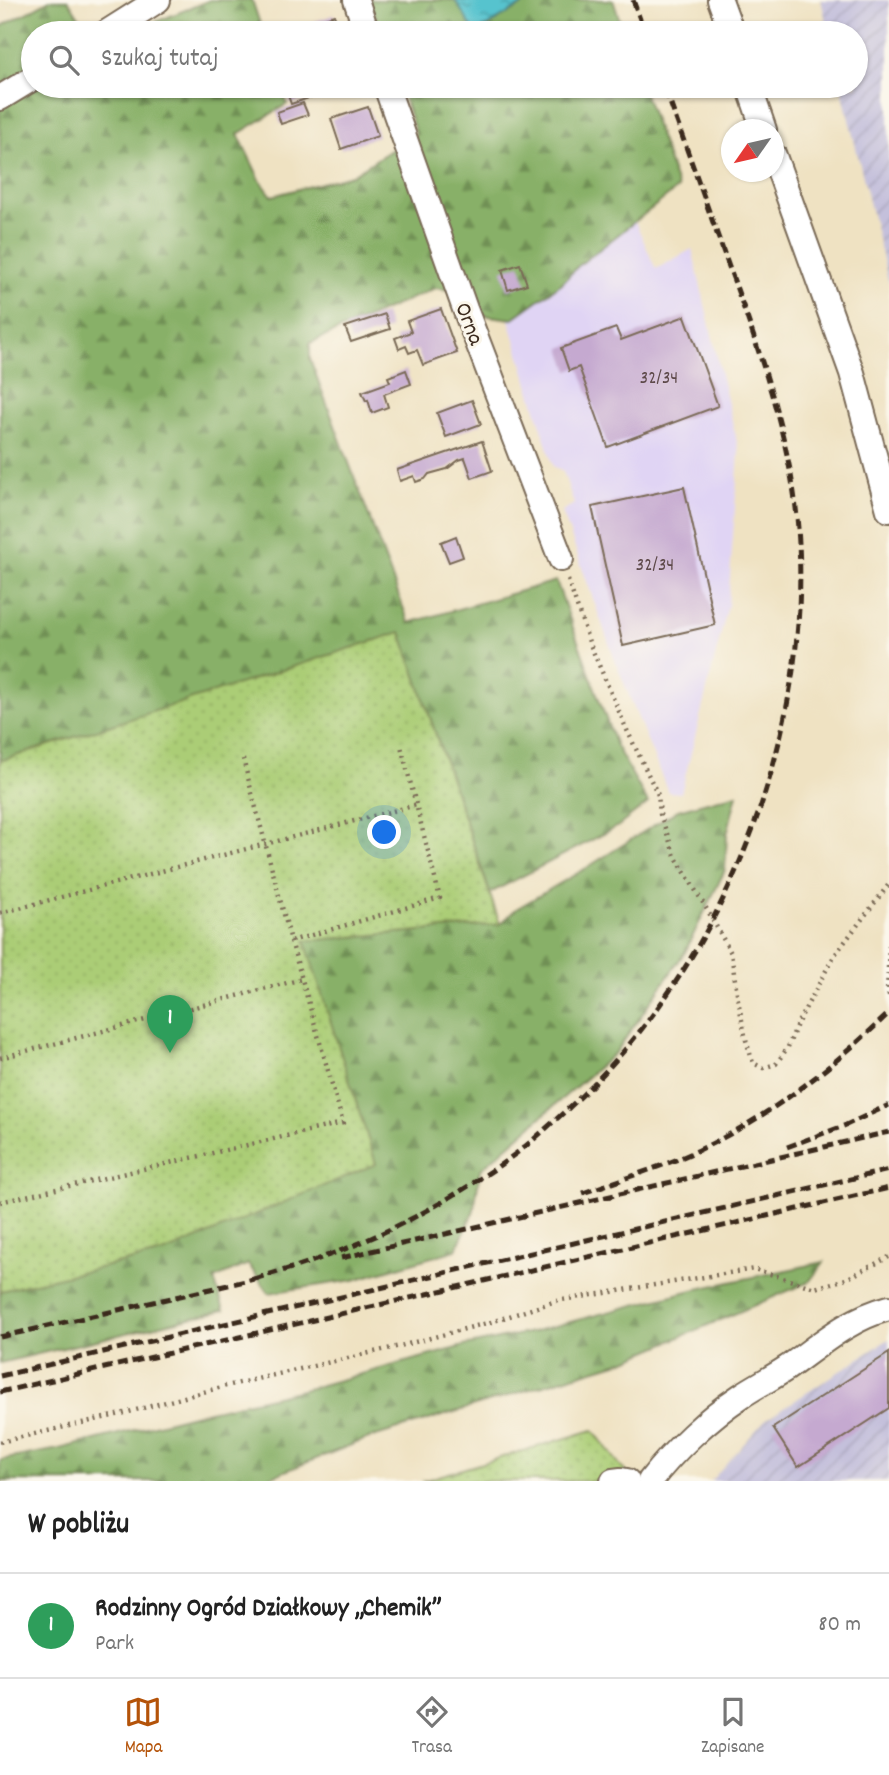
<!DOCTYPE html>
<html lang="pl">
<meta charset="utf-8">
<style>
body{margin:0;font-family:Dekko,sans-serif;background:#f6f6f6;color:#222}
.compass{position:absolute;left:721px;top:119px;width:63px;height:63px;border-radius:50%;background:#fff;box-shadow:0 2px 5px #0004;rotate:236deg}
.you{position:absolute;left:385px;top:833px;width:24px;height:24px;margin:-18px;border:5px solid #fff;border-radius:50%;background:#1a73e8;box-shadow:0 0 0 10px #1a73e833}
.badge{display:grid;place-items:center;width:46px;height:46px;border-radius:50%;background:#b45309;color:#fff;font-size:23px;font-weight:700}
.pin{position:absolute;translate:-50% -58px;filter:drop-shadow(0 2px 4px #0008)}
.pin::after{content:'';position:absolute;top:37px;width:24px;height:21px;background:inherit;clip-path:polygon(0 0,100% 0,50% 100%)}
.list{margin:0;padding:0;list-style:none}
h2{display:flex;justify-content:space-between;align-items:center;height:91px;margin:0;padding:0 28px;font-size:30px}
h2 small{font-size:23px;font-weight:400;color:#767676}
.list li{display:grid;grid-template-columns:46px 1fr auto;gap:21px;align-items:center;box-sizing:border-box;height:105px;padding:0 28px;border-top:2px solid #e0e0e0}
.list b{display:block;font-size:26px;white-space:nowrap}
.list p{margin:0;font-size:23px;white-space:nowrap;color:#767676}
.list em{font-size:23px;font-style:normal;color:#767676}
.icon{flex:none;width:38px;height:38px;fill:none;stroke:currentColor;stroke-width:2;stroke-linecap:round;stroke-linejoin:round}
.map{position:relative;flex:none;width:889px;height:1481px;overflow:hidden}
.search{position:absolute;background:#fff;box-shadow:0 2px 5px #0004;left:21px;right:21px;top:21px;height:77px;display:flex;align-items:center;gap:18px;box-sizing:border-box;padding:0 24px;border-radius:38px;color:#767676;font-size:26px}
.sheet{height:196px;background:#fff}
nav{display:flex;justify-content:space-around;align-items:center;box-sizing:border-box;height:98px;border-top:2px solid #e0e0e0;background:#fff;font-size:19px;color:#767676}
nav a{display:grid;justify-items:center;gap:4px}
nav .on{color:#b45309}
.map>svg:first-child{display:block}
</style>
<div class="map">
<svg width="889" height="1481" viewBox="0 0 889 1481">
<defs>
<pattern id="industrial-furrows" width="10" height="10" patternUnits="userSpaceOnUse" patternTransform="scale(1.75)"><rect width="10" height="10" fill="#c4c0db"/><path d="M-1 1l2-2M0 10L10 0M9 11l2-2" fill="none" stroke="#a9a5bc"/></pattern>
<pattern id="forest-firs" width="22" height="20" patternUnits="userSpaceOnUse" patternTransform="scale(1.75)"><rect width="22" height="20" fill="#88b067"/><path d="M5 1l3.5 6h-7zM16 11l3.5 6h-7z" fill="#708f54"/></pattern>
<pattern id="garden-dots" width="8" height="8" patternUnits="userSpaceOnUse" patternTransform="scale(1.75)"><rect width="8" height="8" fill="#abcd76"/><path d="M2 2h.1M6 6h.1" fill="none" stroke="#94b066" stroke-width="1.8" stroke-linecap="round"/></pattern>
<pattern id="water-ripples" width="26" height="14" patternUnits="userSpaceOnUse" patternTransform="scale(1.75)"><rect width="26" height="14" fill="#56c3ce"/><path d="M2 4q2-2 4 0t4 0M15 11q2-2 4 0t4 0" fill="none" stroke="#489fa7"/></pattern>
</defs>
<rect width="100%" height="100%" fill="#fbf7ec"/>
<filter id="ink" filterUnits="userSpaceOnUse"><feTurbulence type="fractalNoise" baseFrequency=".0143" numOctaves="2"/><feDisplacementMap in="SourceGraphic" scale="14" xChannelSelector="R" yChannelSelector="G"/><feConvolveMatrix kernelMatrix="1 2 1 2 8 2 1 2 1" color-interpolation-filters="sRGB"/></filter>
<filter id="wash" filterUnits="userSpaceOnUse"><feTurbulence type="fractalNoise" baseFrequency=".00686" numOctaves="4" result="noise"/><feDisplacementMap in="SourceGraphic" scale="28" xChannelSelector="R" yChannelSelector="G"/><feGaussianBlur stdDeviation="1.57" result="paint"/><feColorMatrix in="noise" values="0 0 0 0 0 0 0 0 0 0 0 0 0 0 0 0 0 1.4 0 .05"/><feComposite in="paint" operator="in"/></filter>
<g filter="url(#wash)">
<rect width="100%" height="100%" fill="#efe2c2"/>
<polygon fill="#e0d4f4" points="628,206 656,269 692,249 739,451 728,605 681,793 668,792 616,663 562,511 574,504 563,471 553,466 492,263"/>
<g fill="url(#industrial-furrows)">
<polygon points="821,0 889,0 889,284 841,86 856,86 856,33 829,33"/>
<polygon points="889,1339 889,1481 711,1481 765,1420"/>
</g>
<g fill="url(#forest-firs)" stroke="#626d42" stroke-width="2">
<polygon points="50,0 68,0 89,33 33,33 33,86 281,86 287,104 238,134 260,180 272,196 352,175 416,134 400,86 642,86 678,188 578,266 562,283 512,319 482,315 472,293 435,288 310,343 310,359 409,623 556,581 616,746 648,803 617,827 490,893 401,632 0,761 0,27"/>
<polygon points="210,0 252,0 263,33 128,33"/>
<polygon points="369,0 613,0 624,33 382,33"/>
<polygon points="737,794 727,834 725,870 685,952 616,1052 480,1170 474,1210 456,1250 354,1280 269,1293 248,1264 214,1279 224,1310 0,1363 0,1291 163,1253 304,941 500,924 516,909 588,867 678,810"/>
<polygon points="824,1262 809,1282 626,1360 369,1438 260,1481 0,1481 0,1460 59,1449 209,1411 307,1389 464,1346 532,1332 688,1291"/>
</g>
<g fill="url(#garden-dots)" stroke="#737c4a" stroke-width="2">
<polygon points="401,632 500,924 305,941 376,1164 163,1253 0,1291 0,761"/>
<polygon points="593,1430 626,1473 620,1481 422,1481"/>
</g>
<polygon fill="url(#water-ripples)" stroke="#487676" stroke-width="2" points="455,0 531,0 475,33"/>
<g id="blocks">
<g fill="#c5a9d0">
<polygon points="334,15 341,33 303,33 301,26"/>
<polygon points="288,86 303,86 304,89 311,86 315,96 291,104 285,87"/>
<polygon points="303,103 308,115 281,124 277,112"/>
<polygon points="368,107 378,136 341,149 331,119"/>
<polygon points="520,264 527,284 508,290 502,270"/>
<polygon points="441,309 457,353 423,365 417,350 409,353 406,346 399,349 395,338 411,332 407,321"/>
<polygon points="385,314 390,329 351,342 345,327"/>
<polygon points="685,316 718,406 608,447 579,367 569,371 561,348 616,328 621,340"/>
<polygon points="406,370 411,384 384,394 388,407 372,413 368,400 366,401 362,392 390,382 388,377"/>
<polygon points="472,400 481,424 446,437 437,413"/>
<polygon points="482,441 492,471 472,478 465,458 459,460 447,469 429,474 425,479 416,482 414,476 400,481 397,470"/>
<polygon points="684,487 715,625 623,646 592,507"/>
<polygon points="456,536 463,557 449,562 441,542"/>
<polygon points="889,1353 889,1408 798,1467 773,1428"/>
</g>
</g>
</g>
<g filter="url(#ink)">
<use href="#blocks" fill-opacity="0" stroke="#7a6a57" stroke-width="2"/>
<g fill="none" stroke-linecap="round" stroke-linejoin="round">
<defs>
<g id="minor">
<polyline points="356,0 367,33"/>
<polyline points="720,0 732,33"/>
<polyline points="106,33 158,0"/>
<polyline points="386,86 465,309 561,559"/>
<polyline points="749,86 764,130"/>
<polyline points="0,98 33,78"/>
<polyline points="774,156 852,373 889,510"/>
<polyline points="613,1481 621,1480 627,1481"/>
<path d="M 650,1481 C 674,1450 708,1418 741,1396 C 756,1386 772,1378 787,1368 C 821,1344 848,1319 889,1308"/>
</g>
</defs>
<use href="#minor" stroke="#7a6a57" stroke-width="28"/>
<g stroke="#7a6a57" stroke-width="4.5" stroke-dasharray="2 5" stroke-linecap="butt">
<polyline points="568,580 589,642 627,730 658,795 660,814 675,856 709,913 731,953 738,1000 746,1040 753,1063 763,1068 776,1064 788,1047 797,1024 834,956 889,884"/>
<polyline points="0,913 416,805"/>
<polyline points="291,941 440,898 401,746"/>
<polyline points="889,945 887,992 889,996"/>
<polyline points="0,1058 302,979"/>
<polyline points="0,1202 343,1123 291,941 243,759"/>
<polyline points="0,1442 121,1414 222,1387 400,1346 491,1322 556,1301 754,1269 815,1288 846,1279 889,1257"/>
</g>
<use href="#minor" stroke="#fff" stroke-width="24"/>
<g stroke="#3b2a1e" stroke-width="5" stroke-dasharray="10 5" stroke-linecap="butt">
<polyline points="633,0 645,33"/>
<polyline points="787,1147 846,1125 889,1105"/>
<path d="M 583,1193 C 622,1179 662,1167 699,1150 C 770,1116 832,1068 889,1013"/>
<polyline points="341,1258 889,1132"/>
<path d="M 254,1279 C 277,1272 301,1266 324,1257 C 393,1232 459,1196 518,1152 C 530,1143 541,1133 552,1123 C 684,1009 765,849 792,677 C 801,617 803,554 794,493 C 782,415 756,341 729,267 C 707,206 686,146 664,86"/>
<polyline points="0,1337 263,1277"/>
<polyline points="0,1376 889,1170"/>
<polyline points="0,1392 889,1188"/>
</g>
</g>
</g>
<g text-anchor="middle" stroke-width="6" stroke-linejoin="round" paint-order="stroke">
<g font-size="19" fill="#5e4a4a">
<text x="659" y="383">32/34</text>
<text x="655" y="570">32/34</text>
</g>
<g font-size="23" fill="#3b2a1e" stroke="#fbf7ec">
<text transform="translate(471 323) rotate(69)" y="8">Orna</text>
</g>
</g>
</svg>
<svg class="compass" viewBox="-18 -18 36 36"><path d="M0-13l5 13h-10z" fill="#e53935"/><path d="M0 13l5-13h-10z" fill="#767676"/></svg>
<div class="you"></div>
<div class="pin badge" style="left:170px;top:1053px;background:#2e9e5b">1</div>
<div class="search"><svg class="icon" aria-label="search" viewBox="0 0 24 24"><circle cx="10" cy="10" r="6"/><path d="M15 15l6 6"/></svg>Szukaj tutaj</div>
</div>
<section class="sheet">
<h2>W pobliżu<small></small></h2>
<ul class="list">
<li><span class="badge" style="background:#2e9e5b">1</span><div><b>Rodzinny Ogród Działkowy „Chemik”</b><p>Park</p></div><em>80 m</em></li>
</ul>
</section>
<nav>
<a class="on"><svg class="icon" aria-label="map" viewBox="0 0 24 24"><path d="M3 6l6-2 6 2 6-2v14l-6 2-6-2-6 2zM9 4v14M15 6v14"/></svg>Mapa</a>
<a><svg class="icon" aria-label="directions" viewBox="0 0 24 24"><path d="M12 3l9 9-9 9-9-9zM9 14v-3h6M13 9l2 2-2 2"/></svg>Trasa</a>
<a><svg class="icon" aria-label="saved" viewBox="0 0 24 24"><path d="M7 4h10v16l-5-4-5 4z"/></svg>Zapisane</a>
</nav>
